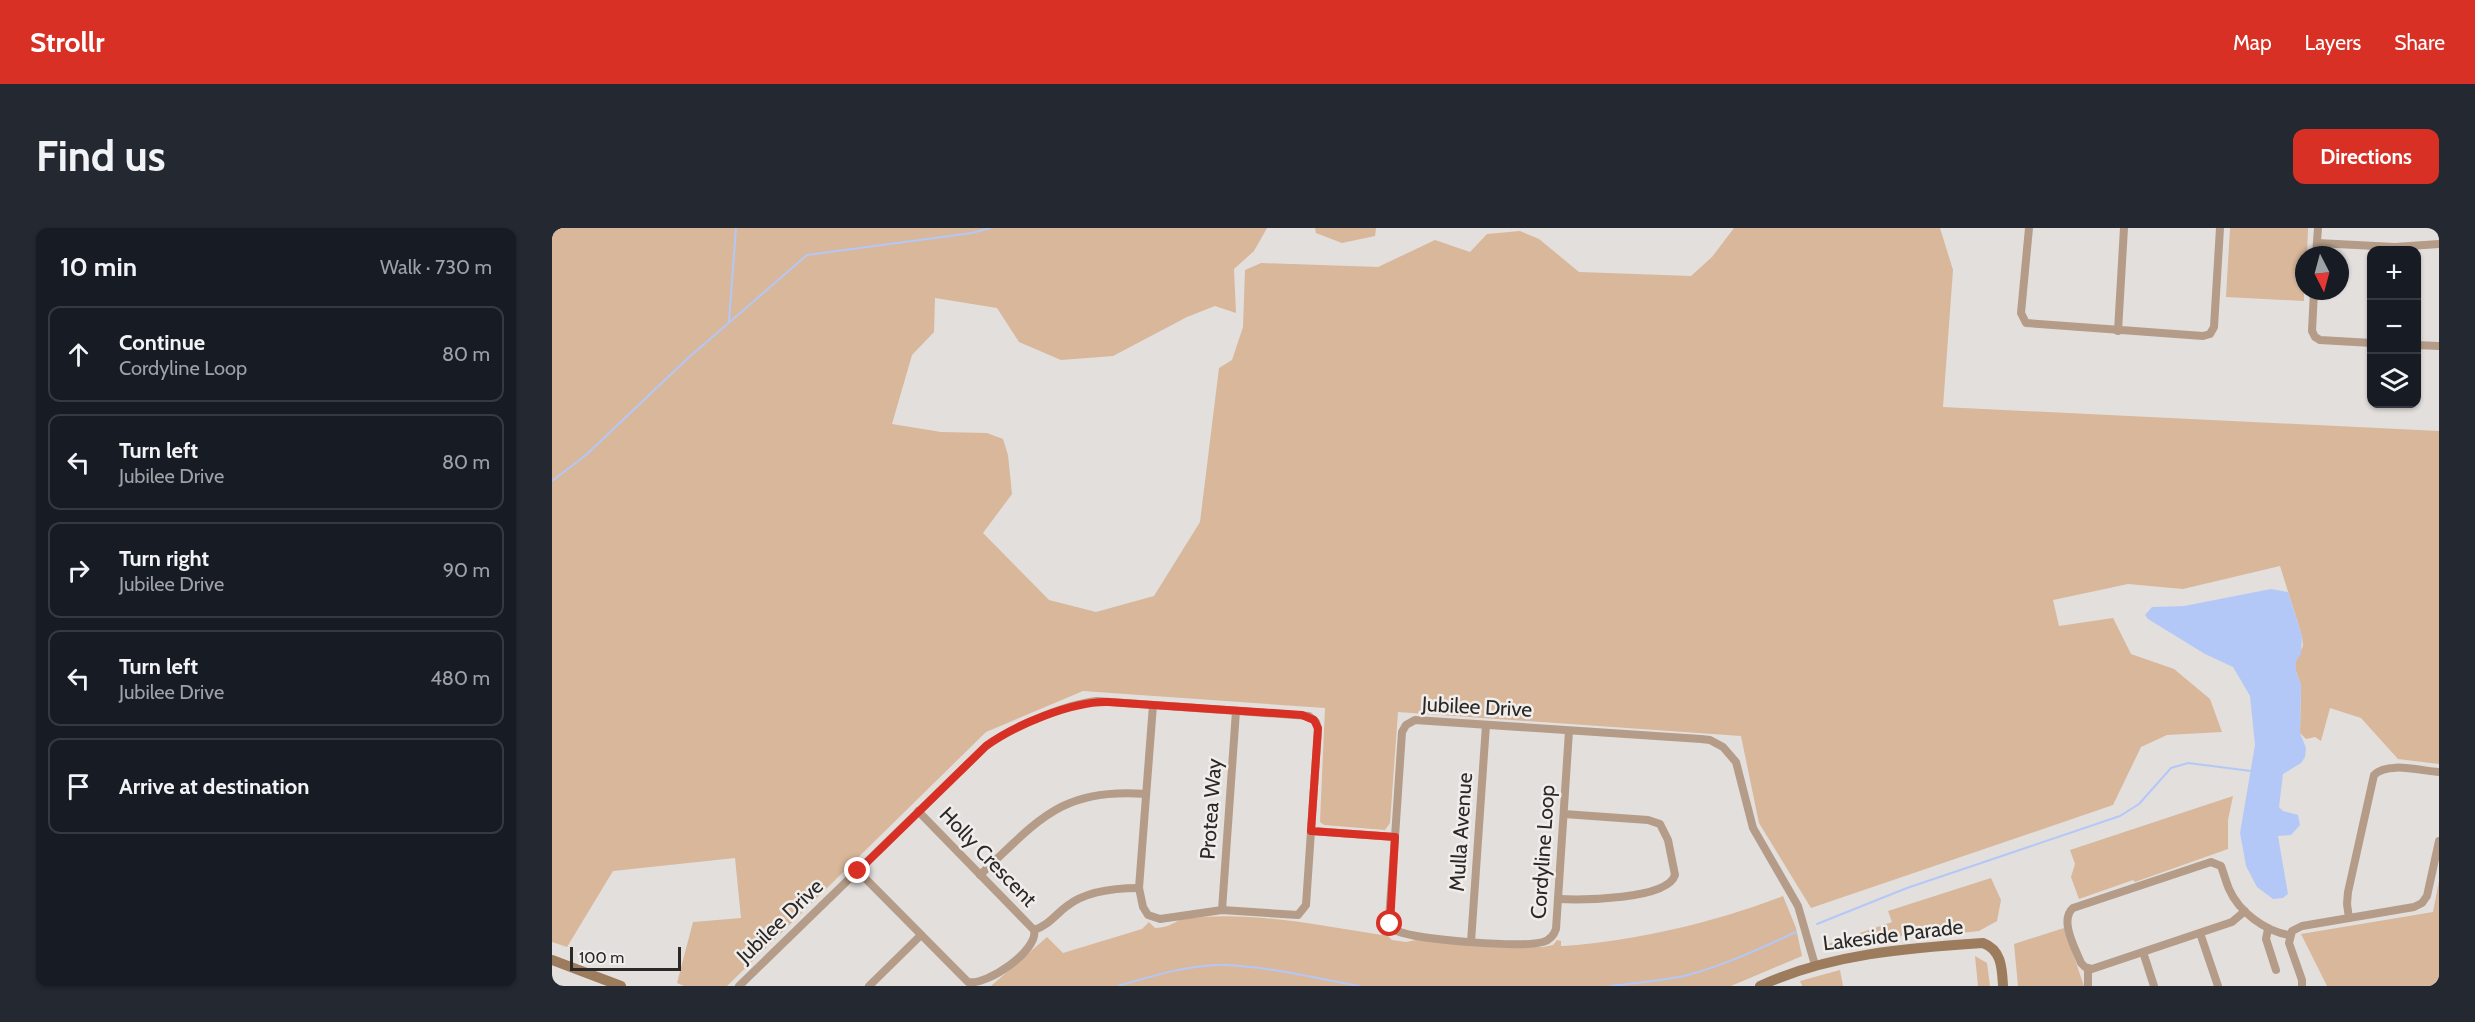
<!DOCTYPE html>
<meta charset="utf-8">
<style>
body{margin:0;font-family:Cabin,sans-serif;background:#242831;color:#f1f3f6}
.controls{position:absolute;right:18px;top:18px;display:grid;overflow:hidden;border-radius:12px;box-shadow:0 2px 4px #0004}
.controls button{width:54px;height:54px;display:grid;place-items:center;padding:0;border:0;border-bottom:2px solid #363941;background:#171b24;color:#f1f3f6;font:30px sans-serif}
.compass{position:absolute;left:1743px;top:18px;width:54px;height:54px;border-radius:50%;background:#171b24;box-shadow:0 2px 4px #0004;rotate:174deg}
.scale{position:absolute;left:18px;bottom:15px;width:111px;box-sizing:border-box;padding-left:6px;border:3px solid #2a2928;border-top:0;font-size:16px;line-height:21px;white-space:nowrap;color:#2a2928;-webkit-text-stroke:4px #f0edea;paint-order:stroke}
.stop{position:absolute;width:18px;height:18px;margin:-14px;border:4px solid #d93025;border-radius:50%;background:#fff}
.stop.end{background:#d93025;border-color:#fff;box-shadow:0 2px 6px #0008}
.list{margin:0;padding:0;list-style:none}
h2{display:flex;justify-content:space-between;align-items:center;height:78px;margin:0;padding:0 24px;font-size:26px}
h2 small{font-size:20px;font-weight:400;color:#9ea1a6}
.list li{display:grid;grid-template-columns:39px 1fr auto;gap:18px;align-items:center;box-sizing:border-box;height:96px;margin:0 12px 12px;padding:0 12px;border:2px solid #363941;border-radius:12px}
.list b{display:block;font-size:22px;white-space:nowrap}
.list p{margin:0;font-size:20px;white-space:nowrap;color:#9ea1a6}
.list em{font-size:20px;font-style:normal;color:#9ea1a6}
.icon{flex:none;width:33px;height:33px;fill:none;stroke:currentColor;stroke-width:2;stroke-linecap:round;stroke-linejoin:round}
.map{position:relative;flex:none;width:1887px;height:758px;overflow:hidden;border-radius:12px}
header{display:flex;align-items:center;gap:36px;box-sizing:border-box;height:84px;padding:0 30px;background:#d93025;color:#fff}
header strong{font-size:28px}
nav{display:flex;gap:33px;margin-inline-start:auto;font-size:21px}
.intro{display:flex;align-items:center;justify-content:space-between;box-sizing:border-box;height:144px;padding:0 36px}
h1{margin:0;font-size:42px}
.button{padding:15px 27px;border-radius:12px;background:#d93025;color:#fff;font-size:21px;font-weight:700}
main{display:flex;gap:36px;padding:0 36px}
aside{flex:1;background:#171b24;border-radius:12px;box-shadow:0 2px 4px #0004}
.map>svg:first-child{display:block}
</style>
<header>
<strong>Strollr</strong>
<nav><a>Map</a><a>Layers</a><a>Share</a></nav>
</header>
<div class="intro"><h1>Find us</h1><a class="button">Directions</a></div>
<main>
<aside>
<h2>10 min<small>Walk · 730 m</small></h2>
<ul class="list">
<li><svg class="icon" aria-label="ahead" viewBox="0 0 24 24"><path d="M12 20V5M6 11l6-6 6 6"/></svg><div><b>Continue</b><p>Cordyline Loop</p></div><em>80 m</em></li>
<li><svg class="icon" aria-label="left" viewBox="0 0 24 24"><path d="M17 20v-9H6M10 6l-5 5 5 5"/></svg><div><b>Turn left</b><p>Jubilee Drive</p></div><em>80 m</em></li>
<li><svg class="icon" aria-label="right" viewBox="0 0 24 24"><path d="M7 20v-9h11M14 6l5 5-5 5"/></svg><div><b>Turn right</b><p>Jubilee Drive</p></div><em>90 m</em></li>
<li><svg class="icon" aria-label="left" viewBox="0 0 24 24"><path d="M17 20v-9H6M10 6l-5 5 5 5"/></svg><div><b>Turn left</b><p>Jubilee Drive</p></div><em>480 m</em></li>
<li><svg class="icon" aria-label="arrive" viewBox="0 0 24 24"><path d="M6 21V4h12l-3 4 3 4H6"/></svg><div><b>Arrive at destination</b></div></li>
</ul>
</aside>
<div class="map">
<svg width="1887" height="758" viewBox="0 0 1887 758">
<rect width="100%" height="100%" fill="#e3dfdc"/>
<g fill="#d8b79b">
<polygon points="0,0 715,0 702,23 682,41 684,85 663,78 635,89 561,128 509,132 467,114 445,80 383,70 382,104 360,127 340,196 389,204 435,205 451,211 456,227 460,266 431,305 497,372 544,384 602,368 648,294 667,140 680,132 691,99 693,42 709,35 826,39 883,12 918,24 935,6 968,3 987,11 1027,44 1139,48 1160,29 1182,0 1388,0 1401,42 1391,179 1887,203 1887,536 1846,531 1809,490 1778,480 1769,513 1763,509 1754,511 1748,505 1749,457 1744,443 1744,433 1751,418 1750,408 1728,338 1631,361 1576,356 1501,372 1507,398 1561,390 1579,426 1622,441 1658,471 1670,504 1615,507 1589,519 1561,577 1259,680 1207,595 1189,508 846,484 838,595 833,602 772,597 768,594 773,480 531,463 434,504 175,758 132,758 125,755 141,694 189,690 183,630 61,643 15,719 0,714"/>
<polygon points="763,0 824,0 823,8 790,15 764,5"/>
<polygon points="1678,0 1756,0 1755,27 1752,27 1752,73 1674,69"/>
<polygon points="1681,568 1676,592 1676,621 1583,654 1581,652 1527,671 1519,649 1523,636 1518,622"/>
<polygon points="1439,650 1449,672 1445,693 1427,703 1371,709 1357,702 1344,712 1274,722 1270,718 1340,694 1336,683"/>
<polygon points="1887,653 1887,758 1775,758 1749,706 1881,684"/>
<path d="M 1231,668 L 1244,700 L 1250,728 L 1179,758 L 439,758 L 495,709 L 511,725 L 590,701 L 597,694 L 603,700 C 613,700 621,696 629,691 C 697,682 763,697 830,707 L 831,693 L 836,708 L 840,712 L 854,714 L 864,712 L 924,718 L 991,719 L 1001,717 L 1005,712 L 1009,713 L 1009,718 L 1011,718 C 1087,712 1160,695 1231,668 Z"/>
<polygon points="1512,700 1532,758 1466,758 1462,716"/>
<polygon points="1423,728 1435,735 1438,758 1426,758"/>
<polygon points="1288,742 1291,758 1250,758 1248,753"/>
</g>
<polygon fill="#b4c8f8" points="1719,361 1736,364 1750,408 1749,426 1744,433 1744,443 1749,457 1748,505 1754,520 1753,529 1749,535 1731,546 1727,579 1731,583 1746,587 1748,597 1739,607 1726,608 1736,666 1731,670 1721,671 1705,659 1694,638 1691,621 1688,605 1703,517 1698,468 1681,439 1653,426 1596,391 1593,387 1600,379 1632,378"/>
<g fill="none" stroke-linecap="round" stroke-linejoin="round">
<g stroke="#b4c8f8" stroke-width="2">
<polyline points="177,93 184,0"/>
<polyline points="0,253 34,227 135,131 255,27 420,5 438,0"/>
<polyline points="1265,696 1355,660 1568,588 1587,576 1619,540 1636,535 1699,543"/>
<path d="M 566,758 C 600,748 638,736 674,737 C 719,739 763,750 807,758"/>
<path d="M 1059,758 C 1083,755 1108,753 1132,748 C 1171,738 1207,721 1244,704"/>
</g>
<g stroke="#b49c88" stroke-width="8">
<polyline points="1477,0 1469,85 1474,95 1651,108 1658,106 1662,99 1668,0"/>
<polyline points="1765,15 1843,19 1887,16"/>
<polyline points="1764,27 1766,0"/>
<polyline points="1762,63 1760,103 1763,109 1768,112 1820,115"/>
<polyline points="1566,103 1572,0"/>
<polyline points="1864,117 1887,118"/>
<polyline points="601,477 587,660 591,679 596,687 608,691 670,682 746,687 754,677 759,603"/>
<path d="M 843,609 L 837,691 L 845,703 C 867,712 969,720 991,714 C 998,712 1002,707 1004,701 L 1017,503"/>
<path d="M 306,643 L 416,754 C 435,758 487,722 482,702 L 366,583"/>
<path d="M 428,647 C 485,594 508,559 594,566"/>
<path d="M 1006,671 C 1029,672 1115,672 1123,647 L 1116,612 L 1108,596 L 1096,592 L 1012,586"/>
<polyline points="670,682 684,483"/>
<path d="M 1693,683 L 1680,694 L 1540,741 L 1533,739 L 1529,735 C 1523,720 1507,692 1521,680 L 1659,634 L 1669,638 C 1672,646 1674,654 1677,661 C 1687,684 1713,703 1737,707"/>
<path d="M 1797,690 L 1795,676 L 1796,664 L 1822,547 C 1836,533 1869,543 1887,544"/>
<polyline points="1716,701 1714,711 1724,742"/>
<path d="M 482,702 C 497,697 503,687 515,678 C 534,663 564,660 587,660"/>
<polyline points="1648,705 1666,758"/>
<polyline points="919,714 934,497"/>
<polyline points="1591,724 1602,758"/>
<polyline points="1536,740 1536,758"/>
<path d="M 187,758 L 434,518 C 460,499 514,476 545,473 L 757,488 L 764,494 L 766,502 L 759,603 L 843,609 L 850,504 L 854,497 L 863,492 L 1149,511 L 1158,512 L 1171,519 L 1184,534 L 1201,600 L 1246,678 L 1263,737"/>
<polyline points="317,758 369,707"/>
<polyline points="1750,758 1750,752 1737,715 1740,703 1750,698 1862,679 1870,675 1875,668 1887,613"/>
</g>
<g stroke="#9d7b5d" stroke-width="10">
<polyline points="0,732 69,758"/>
<path d="M 1208,758 C 1277,726 1355,720 1431,715 C 1450,722 1450,741 1451,758"/>
</g>
</g>
<g fill="none" stroke-linecap="round" stroke-linejoin="round">
<path stroke="#d93025" stroke-width="8" d="M 306,643 L 434,518 C 463,497 520,473 556,474 L 750,487 L 762,492 L 766,500 L 759,603 L 843,609 L 838,696"/>
</g>
<g text-anchor="middle" stroke-width="5" stroke-linejoin="round" paint-order="stroke">
<g font-size="21" fill="#2a2928" stroke="#f0edea">
<text transform="translate(925 479) rotate(3)" y="7">Jubilee Drive</text>
<text transform="translate(659 581) rotate(-86)" y="7">Protea Way</text>
<text transform="translate(909 604) rotate(-86)" y="7">Mulla Avenue</text>
<text transform="translate(991 624) rotate(-86)" y="7">Cordyline Loop</text>
<text transform="translate(436 629) rotate(46)" y="7">Holly Crescent</text>
<text transform="translate(228 693) rotate(-44)" y="7">Jubilee Drive</text>
<text transform="translate(1341 707) rotate(-7)" y="7">Lakeside Parade</text>
</g>
</g>
</svg>
<div class="controls">
<button>+</button>
<button>−</button>
<button><svg class="icon" aria-label="layers" viewBox="0 0 24 24"><path d="M12 4l9 5-9 5-9-5zM3 14l9 5 9-5"/></svg></button>
</div>
<svg class="compass" viewBox="-18 -18 36 36"><path d="M0-13l5 13h-10z" fill="#e53935"/><path d="M0 13l5-13h-10z" fill="#9ea1a6"/></svg>
<div class="scale">100 m</div>
<div class="stop" style="left:838px;top:696px"></div>
<div class="stop end" style="left:306px;top:643px"></div>
</div>
</main>
